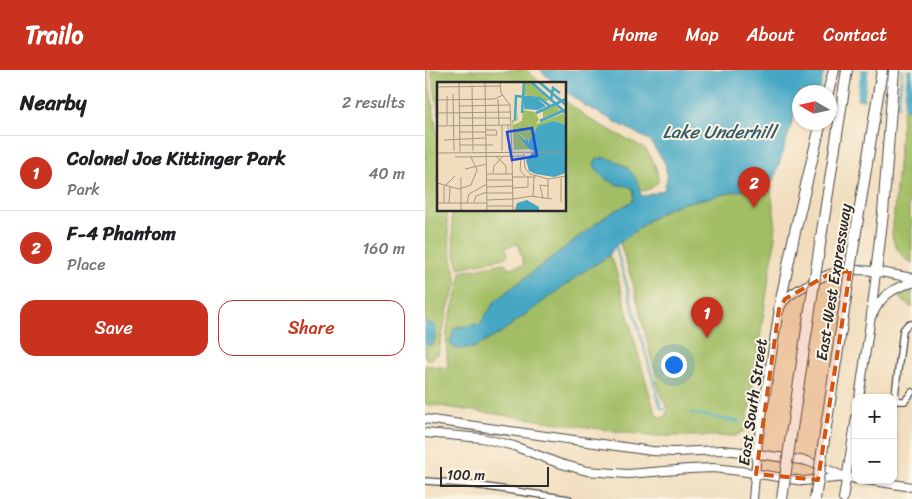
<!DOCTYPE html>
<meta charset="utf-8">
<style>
body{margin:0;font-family:Sriracha,sans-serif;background:#f6f6f6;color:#202124}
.controls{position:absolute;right:15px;bottom:15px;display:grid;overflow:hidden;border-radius:10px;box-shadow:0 1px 4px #0004}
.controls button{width:45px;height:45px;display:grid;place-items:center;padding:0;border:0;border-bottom:1px solid #e0e0e0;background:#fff;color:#202124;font:25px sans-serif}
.compass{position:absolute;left:367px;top:15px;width:45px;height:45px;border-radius:50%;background:#fff;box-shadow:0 1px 4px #0004;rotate:279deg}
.scale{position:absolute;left:15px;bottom:12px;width:109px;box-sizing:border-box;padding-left:5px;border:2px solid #2b2b2b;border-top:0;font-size:14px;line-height:18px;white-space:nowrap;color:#2b2b2b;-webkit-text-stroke:4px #fcf5e5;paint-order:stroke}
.you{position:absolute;left:248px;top:294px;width:18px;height:18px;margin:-12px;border:4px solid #fff;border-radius:50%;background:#1a73e8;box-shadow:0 0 0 8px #1a73e833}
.badge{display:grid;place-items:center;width:32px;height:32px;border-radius:50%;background:#c8321e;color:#fff;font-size:16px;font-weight:700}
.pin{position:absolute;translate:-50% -41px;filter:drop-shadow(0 1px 2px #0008)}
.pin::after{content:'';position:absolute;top:26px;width:18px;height:15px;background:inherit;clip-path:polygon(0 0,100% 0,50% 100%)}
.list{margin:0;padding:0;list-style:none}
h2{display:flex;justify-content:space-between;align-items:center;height:65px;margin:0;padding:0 20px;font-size:21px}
h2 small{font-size:16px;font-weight:400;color:#757577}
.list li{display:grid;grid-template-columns:32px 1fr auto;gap:15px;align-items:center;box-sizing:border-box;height:75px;padding:0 20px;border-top:1px solid #e0e0e0}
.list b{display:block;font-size:19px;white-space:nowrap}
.list p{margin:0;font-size:16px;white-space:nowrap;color:#757577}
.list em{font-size:16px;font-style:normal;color:#757577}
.actions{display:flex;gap:10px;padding:15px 20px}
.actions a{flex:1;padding:11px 0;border:1px solid #c8321e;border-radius:15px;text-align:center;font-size:18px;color:#c8321e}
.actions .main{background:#c8321e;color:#fff}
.map{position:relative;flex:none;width:487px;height:429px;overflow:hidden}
header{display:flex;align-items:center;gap:30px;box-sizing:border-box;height:70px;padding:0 25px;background:#c8321e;color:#fff}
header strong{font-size:24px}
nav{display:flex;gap:28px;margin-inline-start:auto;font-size:18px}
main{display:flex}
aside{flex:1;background:#fff}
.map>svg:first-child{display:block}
</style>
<header>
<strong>Trailo</strong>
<nav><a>Home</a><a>Map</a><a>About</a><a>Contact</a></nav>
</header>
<main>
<aside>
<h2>Nearby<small>2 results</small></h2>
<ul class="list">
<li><span class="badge">1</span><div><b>Colonel Joe Kittinger Park</b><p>Park</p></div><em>40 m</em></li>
<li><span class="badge">2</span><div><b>F-4 Phantom</b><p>Place</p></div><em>160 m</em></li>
</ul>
<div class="actions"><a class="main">Save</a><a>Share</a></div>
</aside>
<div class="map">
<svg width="487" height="429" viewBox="0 0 487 429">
<rect width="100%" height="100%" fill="#fcf5e5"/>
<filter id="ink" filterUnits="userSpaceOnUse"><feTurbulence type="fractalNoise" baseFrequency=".02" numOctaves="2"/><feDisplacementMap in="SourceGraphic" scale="10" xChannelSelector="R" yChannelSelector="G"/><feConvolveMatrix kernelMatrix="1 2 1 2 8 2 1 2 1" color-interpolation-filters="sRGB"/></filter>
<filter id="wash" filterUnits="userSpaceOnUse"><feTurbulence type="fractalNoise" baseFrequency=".0096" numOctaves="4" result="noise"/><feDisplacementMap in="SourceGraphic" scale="20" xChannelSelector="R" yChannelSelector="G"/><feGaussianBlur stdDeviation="1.12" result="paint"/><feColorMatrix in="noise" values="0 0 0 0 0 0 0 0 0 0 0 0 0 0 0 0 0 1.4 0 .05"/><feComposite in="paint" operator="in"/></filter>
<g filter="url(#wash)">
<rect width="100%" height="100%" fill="#f1ddbd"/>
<g fill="#a2be65" stroke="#667448">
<polygon points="0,0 2,0 14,74 14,140 21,140 25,178 32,213 22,242 13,284 6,289 0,289 0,274 6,275 9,273 11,257 0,251"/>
<polygon points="6,0 101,0 117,14 14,14 14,45"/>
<path d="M 140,31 L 166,50 L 219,78 C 227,85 234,102 233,112 L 227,118 L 219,121 L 215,120 L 201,96 L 177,87 L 190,115 L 206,116 L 209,122 L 208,131 L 181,146 L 71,230 L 55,254 L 41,257 L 33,256 L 40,277 L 49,278 L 71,266 L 161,200 L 184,186 L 189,193 L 216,295 L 229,339 L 232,346 L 238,348 L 241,346 L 243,338 L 235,324 L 208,213 L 195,173 C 214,158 232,143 255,134 L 345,114 L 351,156 L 349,176 L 321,359 L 311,366 L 225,366 L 0,334 L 0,295 L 23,298 C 21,279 20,258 27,240 C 31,225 35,218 36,202 L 78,193 L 81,194 L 83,198 L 99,195 L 93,174 L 81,177 L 83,185 L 78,188 L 35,198 C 27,185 28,156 26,140 L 140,140 Z"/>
<path d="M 478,37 L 487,42 C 487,64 487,86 487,109 C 486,122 480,138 487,151 L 487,194 C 477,188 470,177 467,166 Z"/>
<polygon points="487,219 487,238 472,226"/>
</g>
<g fill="#44a7c4" stroke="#386978">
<path d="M 115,0 L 487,0 L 487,42 L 478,37 L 405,24 L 404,22 L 374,22 L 374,36 L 370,43 L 350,107 L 345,114 L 255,134 L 243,138 L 227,148 L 189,177 L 184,186 L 161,200 L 71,266 L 48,278 L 30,279 L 25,274 L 29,258 L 55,254 L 71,230 L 181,146 L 208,131 L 209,122 L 206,117 C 189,114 176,111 169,94 L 172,89 C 179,87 184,88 191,91 C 207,99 212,107 216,125 L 220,126 L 239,120 L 242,108 L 240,93 L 224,70 L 159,35 L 140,21 L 140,14 L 131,14 Z"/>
<polygon points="0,251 11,256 9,273 6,275 0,274"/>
</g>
<g fill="#f1ddbd">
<polygon points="400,0 436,0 431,31 404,27 404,22 395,22"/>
<polygon points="444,0 476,0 472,38 439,33"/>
<polygon points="478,0 482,0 478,40 474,39"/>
</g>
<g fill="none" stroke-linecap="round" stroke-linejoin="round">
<g stroke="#44a7c4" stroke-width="2">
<polyline points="190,174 236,338 240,339"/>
<polyline points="267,343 315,352"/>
</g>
</g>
</g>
<g filter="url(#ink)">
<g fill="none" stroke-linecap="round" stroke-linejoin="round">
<defs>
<g id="street">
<polyline points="487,254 483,254 478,260 470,325 472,331 480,331 487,322"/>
<polyline points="0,411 42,414 144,429"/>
</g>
<g id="secondary">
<path d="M 448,244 C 455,227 469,217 487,213"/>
<polyline points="434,328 445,253 451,203"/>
<polyline points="0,349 227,381 250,382 297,380 318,382 382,391 420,407"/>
<polyline points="0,363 57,368 89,376 133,393 162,401 203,404 264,399 289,398 315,401 378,411 422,407 431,409"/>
<polyline points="442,410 487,417"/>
<path d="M 328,429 L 333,372 L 354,239 C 360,227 369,222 380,216 C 388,212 396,207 405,204 C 429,195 462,203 487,208"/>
<polyline points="418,429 431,347"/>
</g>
<g id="highway">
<polyline points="403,22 409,0"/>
<polyline points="428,180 457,0"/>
<polyline points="393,187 422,0"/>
<polyline points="451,203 458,143 469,0"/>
<polyline points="354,239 369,166 396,52"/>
<polyline points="366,365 384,246"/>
<polyline points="399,370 421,227"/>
</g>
</defs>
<use href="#street" stroke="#494641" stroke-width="8"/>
<use href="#secondary" stroke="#494641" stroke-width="10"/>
<use href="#highway" stroke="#494641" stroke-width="12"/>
<use href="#street" stroke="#fff" stroke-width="5.5"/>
<use href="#secondary" stroke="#fff" stroke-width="8"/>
<use href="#highway" stroke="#fff" stroke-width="10"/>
<defs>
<g id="highway-bridge">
<polyline points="421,227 428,180"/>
<polyline points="384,246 393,187"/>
<polyline points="357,429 366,365"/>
<polyline points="390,429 399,370"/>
</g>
</defs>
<use href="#highway-bridge" stroke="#494641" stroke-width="12" stroke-linecap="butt"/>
<use href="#highway-bridge" stroke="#fff" stroke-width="10"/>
</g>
</g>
<path fill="#d5540f" fill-opacity="0.2" stroke="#d5540f" stroke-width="4" stroke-dasharray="10 6" stroke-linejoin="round" d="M 425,201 L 393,410 L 331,404 L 354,239 L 360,229 L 406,203 Z"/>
<g text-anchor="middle" stroke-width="4" stroke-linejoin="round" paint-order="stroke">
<g font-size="16" fill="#2b2b2b" stroke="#fcf5e5">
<text transform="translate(408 212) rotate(-81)" y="6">East-West Expressway</text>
<text transform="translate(327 332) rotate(-82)" y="6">East South Street</text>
</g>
<g font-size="18" font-style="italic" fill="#355d68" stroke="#fcf5e5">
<text x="294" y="68">Lake Underhill</text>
</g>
</g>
<g transform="translate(12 12)">
<rect width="129" height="129" fill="#f1ddbd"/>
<path d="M 88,0 L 92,0 L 112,18 L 108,20 L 102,15 L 86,13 ZM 118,23 L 123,29 L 106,36 L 106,30 L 103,30 ZM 86,28 L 98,30 L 102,38 L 99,42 L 127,31 L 129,43 L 117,39 L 101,45 L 91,60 L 80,50 L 92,67 L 77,68 L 75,38 L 80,38 L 81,29 L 81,38 L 76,40 L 76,43 L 85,39 Z" fill="#a2be65"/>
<path d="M 87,15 L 101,17 L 109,24 L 101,28 L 87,27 ZM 117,39 L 129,43 L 129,91 L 117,95 L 99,92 L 92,89 L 89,78 L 97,69 L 92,67 L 79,50 L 89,59 L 91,57 L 91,61 L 101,44 ZM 90,118 L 102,125 L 102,128 L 78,128 L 80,121 Z" fill="#44a7c4"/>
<path fill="none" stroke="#44a7c4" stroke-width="2.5" d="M 94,0 L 129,31M 102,0 L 129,23M 114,18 L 116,6 L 123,11M 85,31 L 87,0M 99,31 L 129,17M 78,38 L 79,14 L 102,16 L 113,24M 103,39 L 128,28"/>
<path fill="none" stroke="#a29683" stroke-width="1" d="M 22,0 L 23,70M 48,0 L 50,128M 63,0 L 64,11 L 73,23 L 75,71M 0,1 L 16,0M 35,4 L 36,69M 0,5 L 63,4M 16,12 L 17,69M 10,14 L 10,43M 61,17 L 62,43M 0,18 L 57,17 L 66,13M 23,24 L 73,23M 0,31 L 74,30M 23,36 L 74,36M 65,43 L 65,69M 71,43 L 72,69M 0,44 L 73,43M 49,48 L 59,48 L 60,53 L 49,53M 23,50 L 49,50M 7,58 L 49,56M 23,63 L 56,63M 0,71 L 129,70M 87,72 L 88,86 L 93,92 L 111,97 L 129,94M 59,74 L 69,84 L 69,92M 75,74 L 76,128M 0,75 L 1,121M 18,75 L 87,74M 84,77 L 83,88 L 88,94M 28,87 L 50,82M 56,91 L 57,84 L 66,74M 49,92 L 75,92M 75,95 L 99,95M 124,96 L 124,120M 49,98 L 75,98M 0,101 L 22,107 L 34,103 L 40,88 L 34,75M 50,105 L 76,104M 76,106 L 91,105 L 91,94M 50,111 L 76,111M 94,114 L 115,117M 96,115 L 97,95M 76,117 L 94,114M 106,117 L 103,103 L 111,104M 111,117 L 111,97M 50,118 L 76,117M 37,120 L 39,114 L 50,110M 0,121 L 50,121M 7,121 L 7,105 L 18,94M 12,121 L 13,105M 30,121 L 32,112 L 50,102M 50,124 L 76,124M 24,128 L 24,95"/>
<path fill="#1d4ed8" fill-opacity="0.15" stroke="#1d4ed8" stroke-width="2.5" d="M 95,46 L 100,74 L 75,78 L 70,50 Z"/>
<rect width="129" height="129" fill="none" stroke="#2b2b2b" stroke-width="2.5"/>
</g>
</svg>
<div class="controls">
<button>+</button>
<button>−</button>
</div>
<svg class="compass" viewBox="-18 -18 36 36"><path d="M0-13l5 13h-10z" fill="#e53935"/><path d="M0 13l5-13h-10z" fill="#757577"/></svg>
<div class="scale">100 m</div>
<div class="you"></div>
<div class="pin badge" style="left:282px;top:268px">1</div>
<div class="pin badge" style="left:329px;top:138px">2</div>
</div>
</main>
